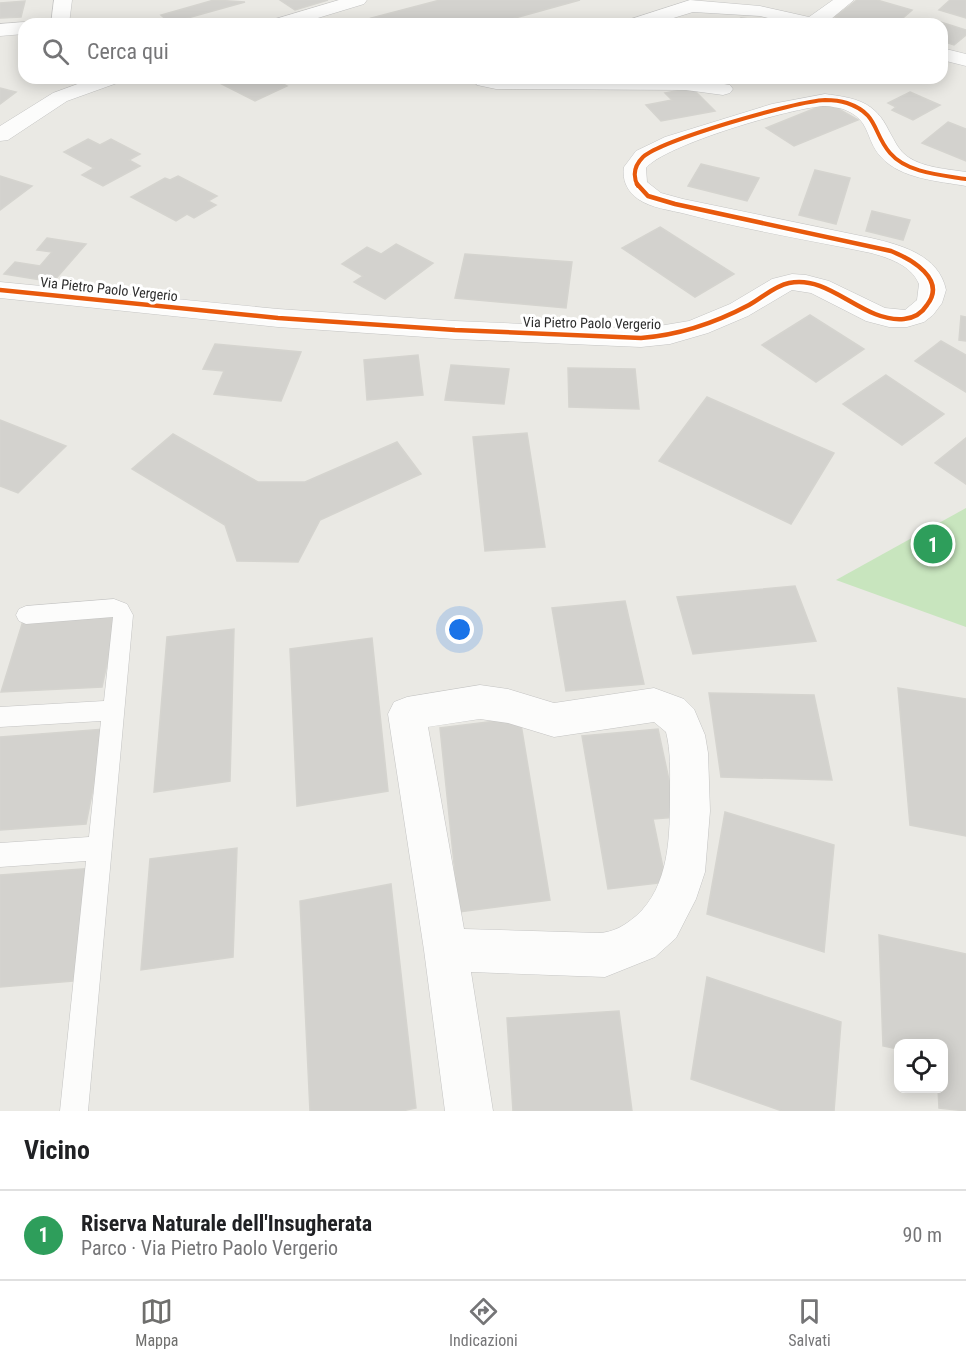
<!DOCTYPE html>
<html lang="it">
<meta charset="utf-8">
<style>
body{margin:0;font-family:"Roboto Condensed",sans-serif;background:#f6f6f6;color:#202124}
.controls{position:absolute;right:18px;bottom:18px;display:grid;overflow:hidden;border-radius:12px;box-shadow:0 3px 15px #0003}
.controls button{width:54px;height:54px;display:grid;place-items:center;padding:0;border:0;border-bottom:2px solid #e0e0e0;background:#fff;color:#202124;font:30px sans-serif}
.you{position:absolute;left:460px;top:630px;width:21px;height:21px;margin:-15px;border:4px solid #fff;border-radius:50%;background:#1a73e8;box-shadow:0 0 0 9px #1a73e833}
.badge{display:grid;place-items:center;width:39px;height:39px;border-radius:50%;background:#6f6f6d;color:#fff;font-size:20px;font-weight:700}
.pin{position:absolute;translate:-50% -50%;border:3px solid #fff;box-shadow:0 2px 6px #0006}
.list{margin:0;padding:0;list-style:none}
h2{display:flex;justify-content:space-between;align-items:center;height:78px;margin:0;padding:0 24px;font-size:26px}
h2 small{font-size:20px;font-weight:400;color:#757577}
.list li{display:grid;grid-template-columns:39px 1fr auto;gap:18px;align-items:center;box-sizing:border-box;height:90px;padding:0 24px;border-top:2px solid #e0e0e0}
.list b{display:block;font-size:22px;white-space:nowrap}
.list p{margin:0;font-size:20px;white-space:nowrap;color:#757577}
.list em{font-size:20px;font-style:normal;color:#757577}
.icon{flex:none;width:33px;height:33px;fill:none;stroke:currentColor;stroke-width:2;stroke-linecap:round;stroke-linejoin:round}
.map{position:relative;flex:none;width:966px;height:1111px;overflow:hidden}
.search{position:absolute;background:#fff;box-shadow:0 3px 15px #0003;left:18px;right:18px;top:18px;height:66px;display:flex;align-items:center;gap:15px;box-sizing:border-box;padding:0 21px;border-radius:18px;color:#757577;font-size:22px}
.sheet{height:168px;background:#fff}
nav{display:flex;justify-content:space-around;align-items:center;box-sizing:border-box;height:84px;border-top:2px solid #e0e0e0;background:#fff;font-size:16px;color:#757577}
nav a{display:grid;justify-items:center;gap:3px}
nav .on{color:#6f6f6d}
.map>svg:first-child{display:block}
</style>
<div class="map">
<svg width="966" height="1111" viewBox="0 0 966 1111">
<rect width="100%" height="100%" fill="#eae9e4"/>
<polygon fill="#c8e5be" points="966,508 966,627 836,580"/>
<g fill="#d3d2ce" stroke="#d5d4cf" stroke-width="1.5">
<polygon points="214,0 245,2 170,23 161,15"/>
<polygon points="280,0 328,0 295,10"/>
<polygon points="440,0 580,0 493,24 378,24 371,18"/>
<polygon points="857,0 877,0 912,10 896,24 878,24 860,18 854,23 835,17"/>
<polygon points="950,0 966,0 966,18 939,10"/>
<polygon points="25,1 21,17 0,18 0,3"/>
<polygon points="741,18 775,22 781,24 729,24"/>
<polygon points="931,19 966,30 966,35 954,45 942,41 942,24 925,24"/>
<polygon points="210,78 272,78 287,86 255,101"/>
<polygon points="0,88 16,92 0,104"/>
<polygon points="692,88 715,111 661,121 646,105 672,100 665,93"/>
<polygon points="910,92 940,105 913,120 892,110 896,107 888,103"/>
<polygon points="828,103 858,120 794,146 766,128"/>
<polygon points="948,122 966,129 966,161 922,143"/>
<polygon points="88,139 100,145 111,139 140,154 129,160 140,166 103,186 82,175 94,168 64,152"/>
<polygon points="701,164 759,178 747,201 688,186"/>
<polygon points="815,170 850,178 836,224 799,215"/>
<polygon points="0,176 32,186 0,210"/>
<polygon points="178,176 217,196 208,201 216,205 194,218 187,214 176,221 131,197 165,178 170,180"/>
<polygon points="872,211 910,220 903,240 866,231"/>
<polygon points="660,227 734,274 695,297 622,248"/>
<polygon points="47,238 86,244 53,282 4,274 15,262 40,266 52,252 37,250"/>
<polygon points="396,244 433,263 385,299 354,282 363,276 342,264 367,247 381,254"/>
<polygon points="465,254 572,262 566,308 455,298"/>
<polygon points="810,315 864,349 816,382 762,345"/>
<polygon points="961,316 966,317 966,341 959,340"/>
<polygon points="941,341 966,355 966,392 915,361"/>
<polygon points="215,344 301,352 281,401 214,394 224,371 203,369"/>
<polygon points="418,355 423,395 367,400 364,360"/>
<polygon points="451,365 509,369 504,404 445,400"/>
<polygon points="568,368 635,369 639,409 569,407"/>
<polygon points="886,375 944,414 902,445 843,404"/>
<polygon points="707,397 834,453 791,524 659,461"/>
<polygon points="0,420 66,446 18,493 0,486"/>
<polygon points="527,433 545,547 485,551 473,437"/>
<polygon points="173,434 258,482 305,482 397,442 421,474 320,520 298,562 237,561 225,525 132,469"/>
<polygon points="966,438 966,484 935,463"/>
<polygon points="795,586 816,641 693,654 677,597"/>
<polygon points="625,601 644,684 566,691 552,608"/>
<polygon points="117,617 102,687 1,692 23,621"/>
<polygon points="234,629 230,781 154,792 167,637"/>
<polygon points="372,638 388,791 297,806 290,649"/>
<polygon points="898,688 966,699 966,836 910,825"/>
<polygon points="709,693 814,695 832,780 721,777"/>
<polygon points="520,718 550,900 459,912 440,728"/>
<polygon points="105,729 86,824 0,830 0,737"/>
<polygon points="658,729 677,817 653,819 666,882 608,889 582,736"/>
<polygon points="725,812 834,845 824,952 707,914"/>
<polygon points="237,848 233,957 141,970 150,859"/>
<polygon points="95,868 73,981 0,987 0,875"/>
<polygon points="391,884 416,1108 402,1111 310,1111 300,901"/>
<polygon points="879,935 966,954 966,1111 939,1108 938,1088 944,1088 944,1044 898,1044 898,1049 883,1046"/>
<polygon points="707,977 841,1022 834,1111 782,1111 691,1079"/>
<polygon points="619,1011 632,1111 513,1111 507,1018"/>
</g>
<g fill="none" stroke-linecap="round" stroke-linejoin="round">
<defs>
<polygon id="lane" points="114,599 127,604 133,615 88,1111 60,1111 86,861 0,867 0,843 89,837 101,721 0,727 0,707 104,701 113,617 26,624 19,621 16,615 19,609 26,606"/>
<g id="street">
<polygon points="54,0 72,0 69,24 51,24"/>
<polygon points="339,0 367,0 364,4 298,24 270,24 272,20"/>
<polygon points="690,0 760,6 809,17 833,0 854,0 825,24 792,24 760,16 693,12 654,24 626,24 628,20"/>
<polygon points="24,22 31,24 24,24 24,34 0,36 0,24"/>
<polygon points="942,48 966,54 966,66 942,60"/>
<polygon points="94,78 123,78 120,82 67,101 8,140 0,141 0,126 53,93"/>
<polygon points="472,78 687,78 730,85 733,89 730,93 723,95 686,90 496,89 477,85"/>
<path d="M 825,94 C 855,98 875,101 889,131 C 895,141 898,150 908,157 C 924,168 948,169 966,172 L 966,186 C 938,181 901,179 881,157 C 864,138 872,120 843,109 C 838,108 831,106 825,106 C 794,107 664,145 646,168 L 647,182 L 661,193 L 683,199 L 871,238 C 901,245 939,255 946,290 L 942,303 L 933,315 L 924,322 L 907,327 L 889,327 L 866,321 L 811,293 L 792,290 L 748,316 L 708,333 L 670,344 L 641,347 L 455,339 L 278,327 L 0,298 L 0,282 L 278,309 L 455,321 L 641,329 L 689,321 L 730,304 L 772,279 L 792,274 L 806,275 L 829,281 L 885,308 L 905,310 L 917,300 L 919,284 C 911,265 889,258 871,253 C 809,240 747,230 686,214 C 670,210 651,208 638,199 C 627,191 622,180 624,167 L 636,151 L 665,137 L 772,104 Z"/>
<path d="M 480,685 L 508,689 L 554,703 L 654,688 L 684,699 L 694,709 L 705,735 L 708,753 L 710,811 L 705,872 L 696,899 L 676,938 L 655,957 L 605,977 L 471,972 L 493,1111 L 445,1111 L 424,950 L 388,714 L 394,702 L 407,697 ZM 480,719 L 508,723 L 554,737 L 654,722 L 666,732 C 671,751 670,772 670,792 C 670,835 670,886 636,916 C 624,926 614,932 599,933 L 464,929 L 428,727 Z"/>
</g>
</defs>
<use href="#lane" stroke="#c4c4c3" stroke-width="1"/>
<use href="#street" stroke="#c4c4c3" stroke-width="1"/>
<use href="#lane" fill="#fcfcfb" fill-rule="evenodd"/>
<use href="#street" fill="#fcfcfb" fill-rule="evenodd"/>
<defs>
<path id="cycleway-far1" d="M 638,186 C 632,175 634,166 643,157 C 662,140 796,101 825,100 C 831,100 841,101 847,103 C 879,114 872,132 890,153 C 907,173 941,175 966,179"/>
<path id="cycleway" d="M 0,290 L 278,318 L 455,330 L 641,338 C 680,335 715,323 749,305 C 762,298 774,286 789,283 C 830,274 863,323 904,319 C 914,318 922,313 927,305 C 947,279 911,259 891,251 L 675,204 L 648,196 L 637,184"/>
</defs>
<use href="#cycleway-far1" stroke="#fff" stroke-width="6"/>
<use href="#cycleway" stroke="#fff" stroke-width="8"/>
<use href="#cycleway-far1" stroke="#e8590c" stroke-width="4"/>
<use href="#cycleway" stroke="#e8590c" stroke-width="4.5"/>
</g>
<g text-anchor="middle" stroke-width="6" stroke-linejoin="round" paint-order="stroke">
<g font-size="14" fill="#2d2d2d" stroke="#fff">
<text transform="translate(109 289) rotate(6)" y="5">Via Pietro Paolo Vergerio</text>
<text transform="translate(592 323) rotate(1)" y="5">Via Pietro Paolo Vergerio</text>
</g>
</g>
</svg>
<div class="controls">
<button><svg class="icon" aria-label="locate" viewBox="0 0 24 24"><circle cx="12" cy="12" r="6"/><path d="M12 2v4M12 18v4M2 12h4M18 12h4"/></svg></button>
</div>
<div class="you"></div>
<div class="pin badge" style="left:933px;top:544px;background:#2e9e5b">1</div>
<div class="search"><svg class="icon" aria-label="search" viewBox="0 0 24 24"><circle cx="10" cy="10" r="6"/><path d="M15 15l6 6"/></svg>Cerca qui</div>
</div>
<section class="sheet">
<h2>Vicino<small></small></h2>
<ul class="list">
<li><span class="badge" style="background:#2e9e5b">1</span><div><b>Riserva Naturale dell'Insugherata</b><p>Parco · Via Pietro Paolo Vergerio</p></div><em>90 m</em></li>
</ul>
</section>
<nav>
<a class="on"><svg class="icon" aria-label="map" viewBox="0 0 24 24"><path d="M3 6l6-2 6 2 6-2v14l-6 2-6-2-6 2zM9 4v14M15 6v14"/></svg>Mappa</a>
<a><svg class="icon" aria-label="directions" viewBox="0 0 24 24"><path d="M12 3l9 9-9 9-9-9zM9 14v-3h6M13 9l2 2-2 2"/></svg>Indicazioni</a>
<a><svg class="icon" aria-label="saved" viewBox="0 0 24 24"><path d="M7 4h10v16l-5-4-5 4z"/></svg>Salvati</a>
</nav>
